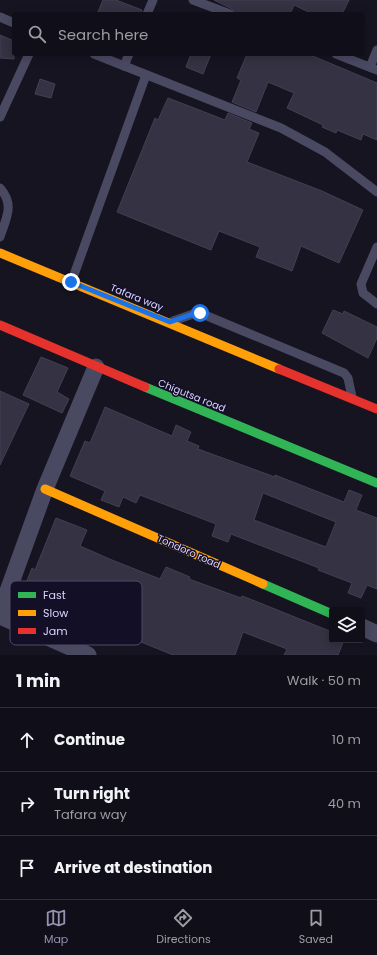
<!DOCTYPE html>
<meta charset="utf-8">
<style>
body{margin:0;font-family:Poppins,sans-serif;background:#191822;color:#f1f3f6}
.controls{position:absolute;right:12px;bottom:12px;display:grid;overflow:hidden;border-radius:4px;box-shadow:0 2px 10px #0003}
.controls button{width:36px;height:36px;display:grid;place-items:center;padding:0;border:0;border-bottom:1px solid #302f38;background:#100f19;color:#f1f3f6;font:20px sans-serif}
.stop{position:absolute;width:12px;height:12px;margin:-9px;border:3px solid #1a73e8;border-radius:50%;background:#fff}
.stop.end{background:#1a73e8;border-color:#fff;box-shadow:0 1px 4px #0008}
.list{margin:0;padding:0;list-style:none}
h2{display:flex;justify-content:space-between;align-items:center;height:52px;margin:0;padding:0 16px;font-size:17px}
h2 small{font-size:13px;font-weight:400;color:#9c9ca2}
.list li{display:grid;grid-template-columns:26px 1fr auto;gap:12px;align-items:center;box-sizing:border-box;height:64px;padding:0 16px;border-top:1px solid #302f38}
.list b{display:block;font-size:15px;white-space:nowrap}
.list p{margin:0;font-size:13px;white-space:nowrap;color:#9c9ca2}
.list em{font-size:13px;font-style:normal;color:#9c9ca2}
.icon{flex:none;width:22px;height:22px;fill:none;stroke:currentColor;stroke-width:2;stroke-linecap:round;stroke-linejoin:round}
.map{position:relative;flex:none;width:377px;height:655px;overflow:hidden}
.search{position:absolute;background:#100f19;box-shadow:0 2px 10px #0003;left:12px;right:12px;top:12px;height:44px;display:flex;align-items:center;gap:10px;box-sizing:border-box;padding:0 14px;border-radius:4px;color:#9c9ca2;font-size:15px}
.sheet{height:244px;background:#100f19}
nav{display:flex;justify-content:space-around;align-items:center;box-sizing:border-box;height:56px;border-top:1px solid #302f38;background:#100f19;font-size:11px;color:#9c9ca2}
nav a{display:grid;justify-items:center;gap:2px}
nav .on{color:#9591b1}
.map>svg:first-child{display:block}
</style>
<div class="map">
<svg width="377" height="655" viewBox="0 0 377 655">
<rect width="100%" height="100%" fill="#161421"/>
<g fill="#343243" stroke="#433f54" fill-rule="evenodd">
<polygon points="103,0 116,0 142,10 141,14 97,14"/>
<polygon points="214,0 349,0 342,14 313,14 294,5 290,14 236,14 232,9"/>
<polygon points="0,35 14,41 14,59 0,58"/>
<polygon points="191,54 211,54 203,74 186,67"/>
<polygon points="247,54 308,54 377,83 377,140 363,134 361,140 337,130 336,133 322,127 323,125 287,108 294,93 268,82 256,112 232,102 241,80 237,78"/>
<polygon points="40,79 55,84 51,98 35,94"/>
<polygon points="168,98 225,120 228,113 252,123 249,129 259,133 247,162 322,191 363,210 339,263 301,246 292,271 256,257 260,247 219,231 211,250 117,212 155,118 158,120"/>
<polygon points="333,310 343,314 344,311 377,327 377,338 368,358 322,333"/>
<polygon points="41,357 68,368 57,392 69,399 62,413 23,395"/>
<polygon points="0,391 29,404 0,465"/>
<path d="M 105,407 L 172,436 L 176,425 L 191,432 L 187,441 L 199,446 L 198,449 L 275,477 L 275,475 L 344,502 L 349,490 L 362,495 L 356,510 L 377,518 L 377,589 L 367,585 L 361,598 L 348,593 L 352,583 L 318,570 L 319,568 L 231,534 L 228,542 L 212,536 L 216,524 L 140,495 L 136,503 L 123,497 L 119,507 L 101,500 L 105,491 L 70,476 L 85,441 L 90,443 ZM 263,493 L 336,522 L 326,547 L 254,520 Z"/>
<polygon points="56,518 87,530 80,546 112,560 160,579 166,567 190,577 189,579 241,598 242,596 255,601 332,632 332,640 344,640 338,655 284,655 287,649 243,632 235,655 173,655 114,631 115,629 89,617 88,619 44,602 40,612 18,603 32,568 35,570"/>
</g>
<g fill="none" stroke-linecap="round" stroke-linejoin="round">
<g stroke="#4a4962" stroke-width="9">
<polyline points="193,0 230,14"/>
<polyline points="147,14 153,0"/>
<polyline points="0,17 14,23"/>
<polyline points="94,54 281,128 325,152 377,192"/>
<polyline points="336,54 377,70"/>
<polyline points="124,66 129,54"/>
<polyline points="370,67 377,50"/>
<polyline points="0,117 29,54"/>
<path d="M 0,188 C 15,205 6,218 0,237"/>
<polyline points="377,247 361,284 363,293 377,304"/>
<polyline points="71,283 146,75"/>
<polyline points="173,321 193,314 200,313 344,373 348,378 352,397"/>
</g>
<g stroke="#4a4962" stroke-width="17">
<polyline points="0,613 45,489 96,367"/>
<polyline points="0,616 88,655"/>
<polyline points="362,627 377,634"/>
</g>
<g stroke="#30b455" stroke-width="9">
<polyline points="145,387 377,483"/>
<polyline points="263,584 332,614"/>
</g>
<g stroke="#ff9f0a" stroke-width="9">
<polyline points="0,253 279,369"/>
<polyline points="45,489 263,584"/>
</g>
<g stroke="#e5322d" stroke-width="9">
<polyline points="0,325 145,387"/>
<polyline points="279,369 377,409"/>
</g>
</g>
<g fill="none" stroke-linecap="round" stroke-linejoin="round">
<polyline stroke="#1a73e8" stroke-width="5" points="71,282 170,322 193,314 200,313"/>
</g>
<g text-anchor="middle" stroke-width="3" stroke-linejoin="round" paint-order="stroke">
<g font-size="10" fill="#d9d4ff" stroke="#130f26">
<text transform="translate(137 297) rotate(22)" y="4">Tafara way</text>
<text transform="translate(192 395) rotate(22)" y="4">Chigutsa road</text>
<text transform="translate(189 551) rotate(24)" y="4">Tondoro road</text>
</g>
</g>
<rect x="10" y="581" width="132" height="64" rx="6" fill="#130f26" stroke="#4e4a67" stroke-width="1"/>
<rect x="18" y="592" width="18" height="6" fill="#30b455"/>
<rect x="18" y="610" width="18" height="6" fill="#ff9f0a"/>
<rect x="18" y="628" width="18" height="6" fill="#e5322d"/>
<g font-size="11" fill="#d9d4ff">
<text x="43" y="599">Fast</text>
<text x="43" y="617">Slow</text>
<text x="43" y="635">Jam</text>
</g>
</svg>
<div class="controls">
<button><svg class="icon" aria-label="layers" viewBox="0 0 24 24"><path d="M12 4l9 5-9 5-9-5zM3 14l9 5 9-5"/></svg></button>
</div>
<div class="stop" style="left:200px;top:313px"></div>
<div class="stop end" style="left:71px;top:282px"></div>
<div class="search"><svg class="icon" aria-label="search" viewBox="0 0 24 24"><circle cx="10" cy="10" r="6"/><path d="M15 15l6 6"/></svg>Search here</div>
</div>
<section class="sheet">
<h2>1 min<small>Walk · 50 m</small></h2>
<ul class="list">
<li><svg class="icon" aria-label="ahead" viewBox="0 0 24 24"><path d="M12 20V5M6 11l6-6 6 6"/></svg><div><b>Continue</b></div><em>10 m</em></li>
<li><svg class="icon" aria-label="right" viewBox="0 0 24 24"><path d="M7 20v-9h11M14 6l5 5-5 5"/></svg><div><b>Turn right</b><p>Tafara way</p></div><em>40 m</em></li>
<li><svg class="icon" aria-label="arrive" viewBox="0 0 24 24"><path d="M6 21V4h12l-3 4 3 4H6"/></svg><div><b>Arrive at destination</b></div></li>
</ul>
</section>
<nav>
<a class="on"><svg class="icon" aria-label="map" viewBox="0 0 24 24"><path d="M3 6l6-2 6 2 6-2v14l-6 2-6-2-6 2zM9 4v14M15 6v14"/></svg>Map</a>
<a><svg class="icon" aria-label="directions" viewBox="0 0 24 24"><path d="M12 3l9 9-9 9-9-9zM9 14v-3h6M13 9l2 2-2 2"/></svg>Directions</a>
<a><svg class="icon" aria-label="saved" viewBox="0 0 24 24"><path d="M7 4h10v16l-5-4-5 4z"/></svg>Saved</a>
</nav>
